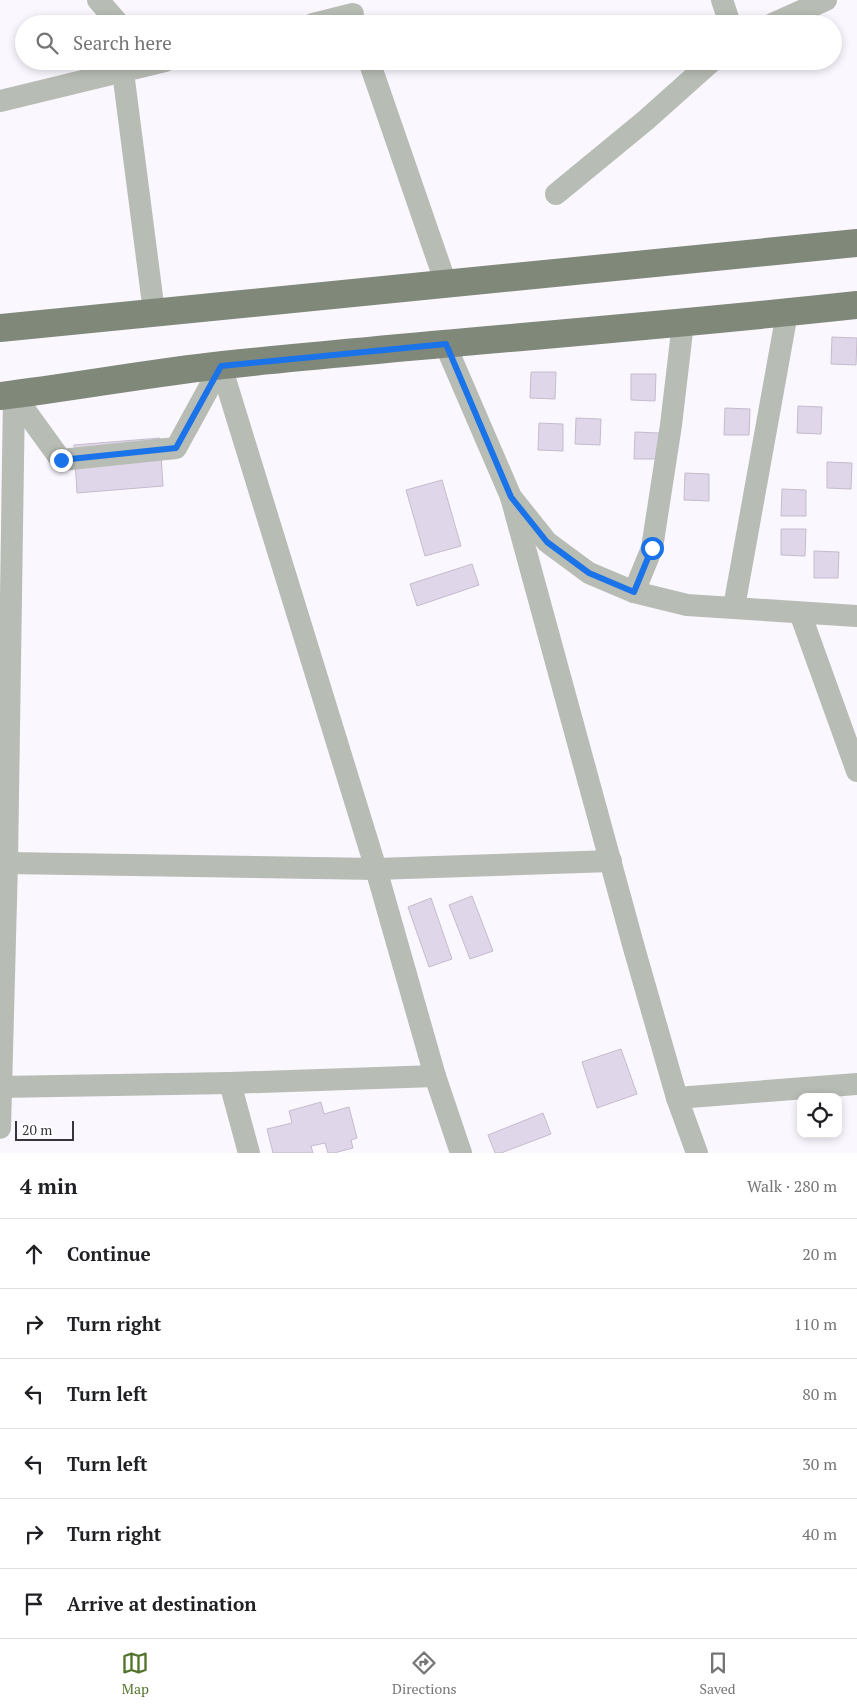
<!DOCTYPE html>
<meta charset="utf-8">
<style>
body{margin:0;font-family:"PT Serif",serif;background:#f6f6f6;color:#202124}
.controls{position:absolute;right:15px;bottom:15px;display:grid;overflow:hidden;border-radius:10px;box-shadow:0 2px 8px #0003}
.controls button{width:45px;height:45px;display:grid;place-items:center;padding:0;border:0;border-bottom:1px solid #e0e0e0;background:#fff;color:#202124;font:25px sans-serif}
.scale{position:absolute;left:15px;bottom:12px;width:59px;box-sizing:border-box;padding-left:5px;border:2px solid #37343b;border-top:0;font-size:14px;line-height:18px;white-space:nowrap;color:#37343b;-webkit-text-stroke:4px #fff;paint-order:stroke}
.stop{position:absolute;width:15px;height:15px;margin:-11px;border:4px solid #1a73e8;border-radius:50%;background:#fff}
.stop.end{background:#1a73e8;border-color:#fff;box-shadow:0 1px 5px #0008}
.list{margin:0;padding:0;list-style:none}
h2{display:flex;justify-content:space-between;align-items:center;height:65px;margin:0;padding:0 20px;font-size:21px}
h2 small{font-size:16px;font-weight:400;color:#757577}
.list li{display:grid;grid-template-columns:32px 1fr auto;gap:15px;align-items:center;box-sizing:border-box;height:70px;padding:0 20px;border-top:1px solid #e0e0e0}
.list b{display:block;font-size:19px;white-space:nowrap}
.list em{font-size:16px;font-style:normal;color:#757577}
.icon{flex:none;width:28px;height:28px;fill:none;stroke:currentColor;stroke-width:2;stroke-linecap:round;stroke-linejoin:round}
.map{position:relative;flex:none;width:857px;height:1153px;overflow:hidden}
.search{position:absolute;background:#fff;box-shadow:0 2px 8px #0003;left:15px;right:15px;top:15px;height:55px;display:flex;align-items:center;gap:12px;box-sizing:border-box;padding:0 18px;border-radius:28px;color:#757577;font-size:19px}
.sheet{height:485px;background:#fff}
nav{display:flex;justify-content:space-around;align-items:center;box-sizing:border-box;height:70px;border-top:1px solid #e0e0e0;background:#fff;font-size:14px;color:#757577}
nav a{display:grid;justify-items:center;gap:2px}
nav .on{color:#52732a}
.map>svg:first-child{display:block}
</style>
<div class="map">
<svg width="857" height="1153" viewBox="0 0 857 1153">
<rect width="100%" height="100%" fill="#fbf7ff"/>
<g fill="#e0d6e9" stroke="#c5bbcd">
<polygon points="832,337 857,338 856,365 831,364"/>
<polygon points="531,372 556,372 555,399 530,398"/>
<polygon points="631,374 656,374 655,401 631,400"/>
<polygon points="798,406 822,407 821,434 797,433"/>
<polygon points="725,408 750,409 749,435 724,435"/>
<polygon points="576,418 601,419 600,445 575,444"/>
<polygon points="539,423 563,424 563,451 538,450"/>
<polygon points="635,432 659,433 659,459 634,459"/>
<polygon points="160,438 163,486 77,493 74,445"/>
<polygon points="827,462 852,463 851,489 827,488"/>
<polygon points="685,473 709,474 709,501 684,500"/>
<polygon points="442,480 461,546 425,556 406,490"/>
<polygon points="782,489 806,490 806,516 781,516"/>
<polygon points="781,529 806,529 805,556 781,555"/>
<polygon points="814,551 839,552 838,578 814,578"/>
<polygon points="472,564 479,585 417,606 410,584"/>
<polygon points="472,896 493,951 470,959 449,905"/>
<polygon points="431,898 452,959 429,967 408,907"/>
<polygon points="621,1049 637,1094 597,1108 582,1062"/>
<polygon points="321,1102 324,1114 349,1107 357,1138 351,1140 353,1148 334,1153 328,1153 325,1143 311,1146 313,1153 273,1153 267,1129 292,1123 289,1111"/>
<polygon points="543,1113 551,1134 501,1153 495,1153 488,1135"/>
</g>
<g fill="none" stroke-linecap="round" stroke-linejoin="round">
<g stroke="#b7bcb4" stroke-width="22">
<polyline points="98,0 119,24"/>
<polyline points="722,0 730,24"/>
<polyline points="313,24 353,14"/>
<polyline points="772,24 826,0"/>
<polyline points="369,61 446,284"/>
<polyline points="123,72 154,312"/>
<polyline points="0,101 165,61"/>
<polyline points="556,194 646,120 712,61"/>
<polyline points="445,344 511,497 547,542 589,573 634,592 687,605 857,616"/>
<polyline points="221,366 376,869 435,1076 461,1153"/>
<polyline points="14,395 61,460 176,448 221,366"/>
<polyline points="511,497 634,948 677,1098 697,1153"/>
<polyline points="634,592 652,548 671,425 683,323"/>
<polyline points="734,607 787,313"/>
<polyline points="800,613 857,771"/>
<polyline points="7,863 376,869 611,861"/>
<polyline points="230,1083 249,1153"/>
<polyline points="0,1087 230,1083 435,1076"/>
<polyline points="677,1098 857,1084"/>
<polyline points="0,1128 7,863 14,395"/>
</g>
<g stroke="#80887a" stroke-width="28">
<polyline points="0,328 857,243"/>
<path d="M 0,396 C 75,387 149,373 223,365 C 434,343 646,328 857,305"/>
</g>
</g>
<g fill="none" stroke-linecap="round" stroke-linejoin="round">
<polyline stroke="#1a73e8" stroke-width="6" points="61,460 176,448 221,366 446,344 511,497 547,542 589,573 634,592 652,548"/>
</g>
</svg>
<div class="controls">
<button><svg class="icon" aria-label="locate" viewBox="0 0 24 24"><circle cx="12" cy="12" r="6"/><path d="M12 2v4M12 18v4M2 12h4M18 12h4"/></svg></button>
</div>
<div class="scale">20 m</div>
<div class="stop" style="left:652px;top:548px"></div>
<div class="stop end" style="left:61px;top:460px"></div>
<div class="search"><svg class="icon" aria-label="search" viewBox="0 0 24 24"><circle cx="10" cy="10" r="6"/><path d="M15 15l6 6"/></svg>Search here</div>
</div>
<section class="sheet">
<h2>4 min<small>Walk · 280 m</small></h2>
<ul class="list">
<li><svg class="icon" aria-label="ahead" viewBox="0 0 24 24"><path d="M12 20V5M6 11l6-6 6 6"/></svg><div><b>Continue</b></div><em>20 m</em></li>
<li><svg class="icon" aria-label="right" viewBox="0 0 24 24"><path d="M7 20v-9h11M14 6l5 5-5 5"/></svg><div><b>Turn right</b></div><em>110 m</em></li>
<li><svg class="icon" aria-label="left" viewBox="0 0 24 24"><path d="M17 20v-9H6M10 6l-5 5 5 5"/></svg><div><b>Turn left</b></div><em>80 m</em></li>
<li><svg class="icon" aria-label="left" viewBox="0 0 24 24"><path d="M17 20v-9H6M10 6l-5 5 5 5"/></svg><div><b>Turn left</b></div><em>30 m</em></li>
<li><svg class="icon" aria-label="right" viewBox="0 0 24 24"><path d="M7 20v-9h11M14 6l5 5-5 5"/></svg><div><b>Turn right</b></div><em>40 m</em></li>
<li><svg class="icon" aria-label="arrive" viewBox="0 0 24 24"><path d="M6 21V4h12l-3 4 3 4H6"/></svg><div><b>Arrive at destination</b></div></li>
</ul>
</section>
<nav>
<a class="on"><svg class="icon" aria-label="map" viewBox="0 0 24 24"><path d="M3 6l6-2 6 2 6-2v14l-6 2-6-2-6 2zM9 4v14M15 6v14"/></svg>Map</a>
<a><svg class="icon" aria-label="directions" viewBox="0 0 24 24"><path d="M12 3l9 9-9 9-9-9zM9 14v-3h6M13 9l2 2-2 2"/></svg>Directions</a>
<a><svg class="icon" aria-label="saved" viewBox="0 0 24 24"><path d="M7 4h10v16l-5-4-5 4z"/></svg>Saved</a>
</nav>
